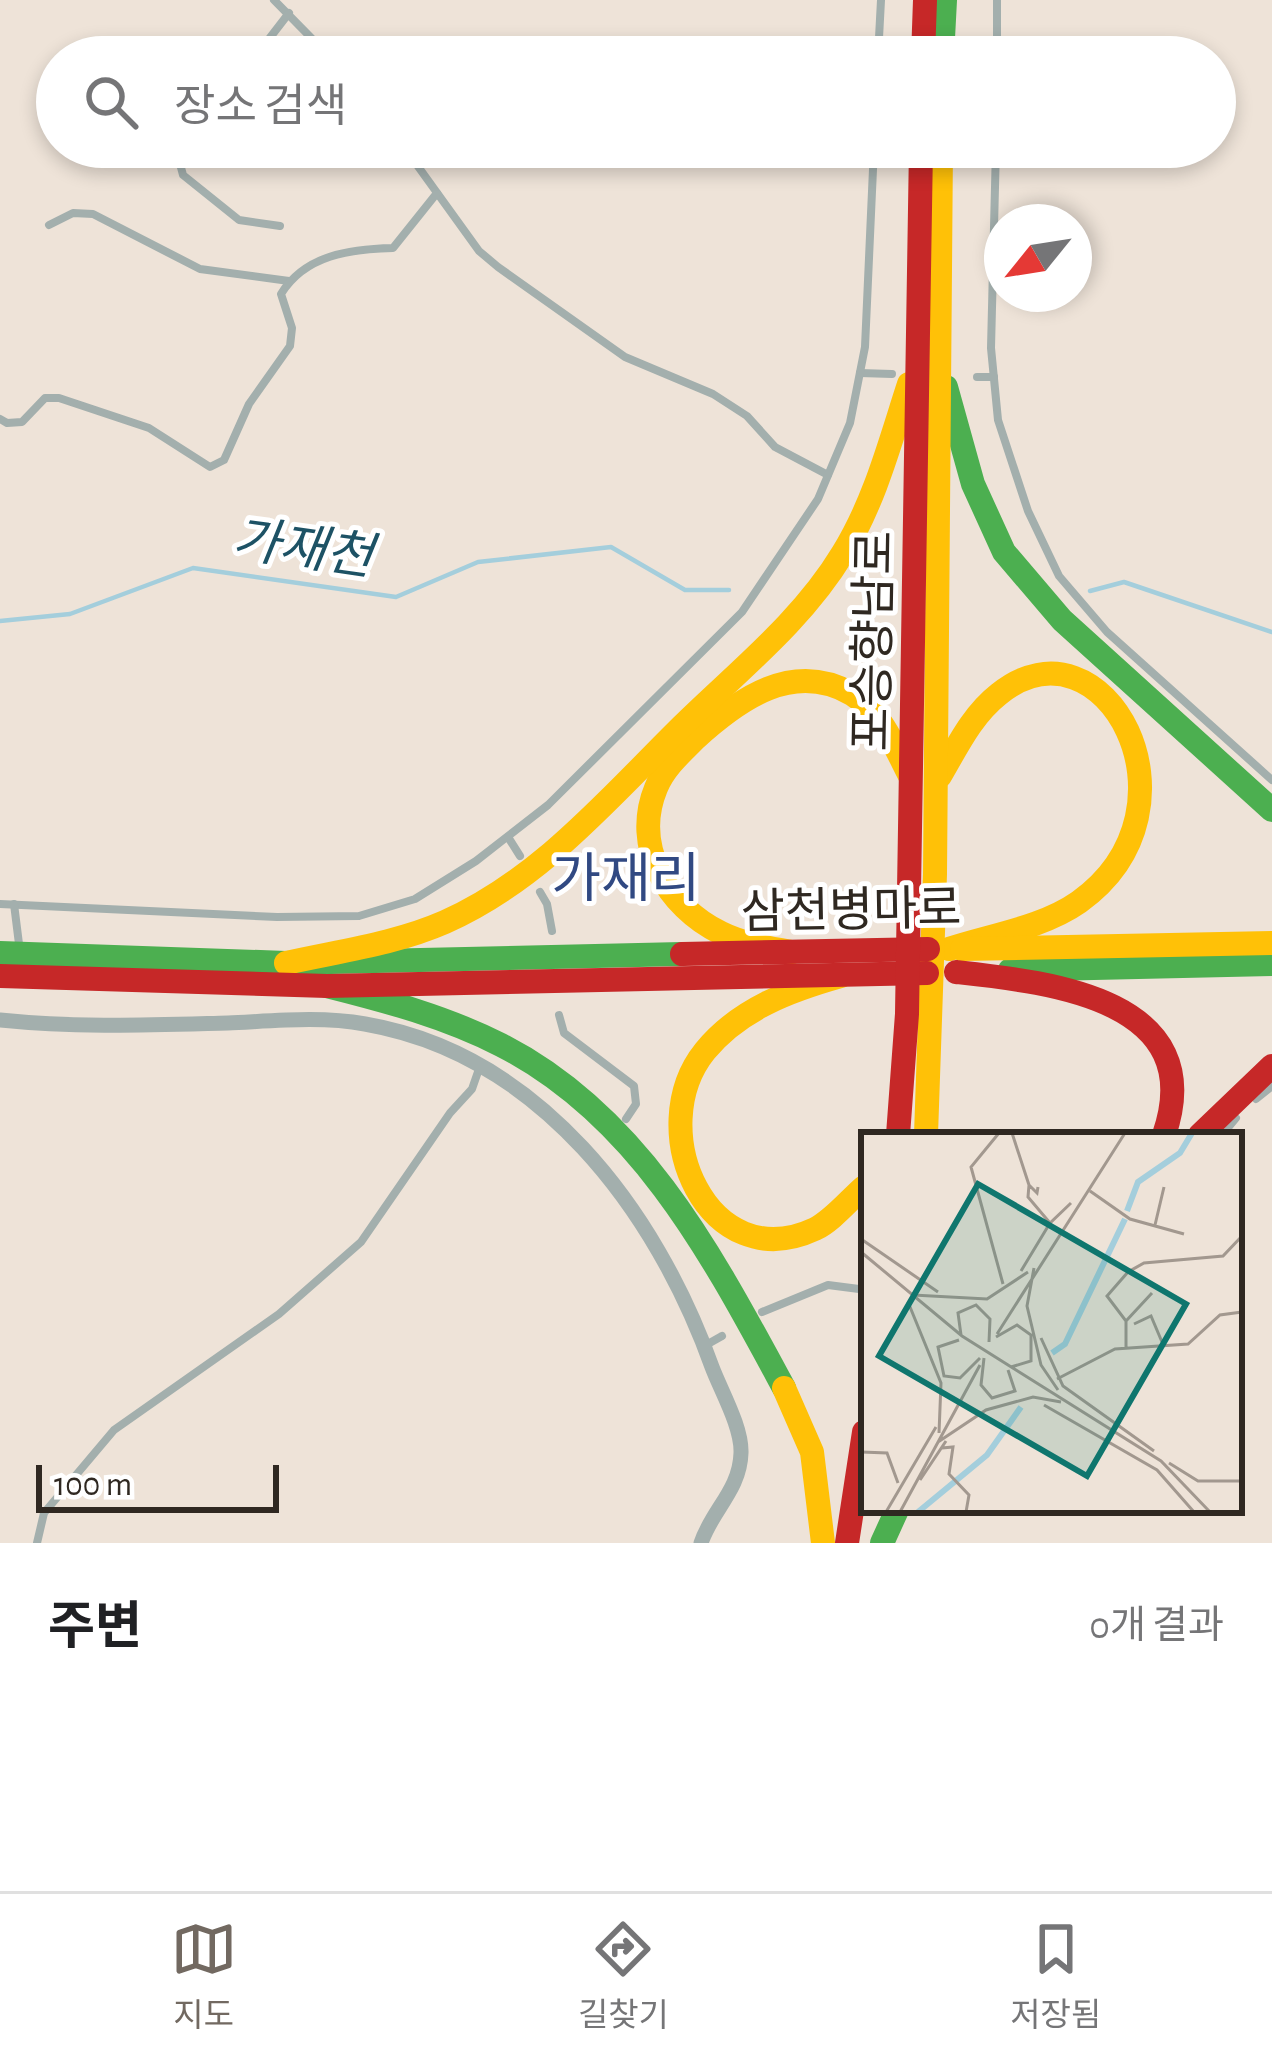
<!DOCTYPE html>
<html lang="ko">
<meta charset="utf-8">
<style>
body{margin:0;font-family:"Alegreya Sans","Noto Sans KR",sans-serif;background:#f6f6f6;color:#202124}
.compass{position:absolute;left:984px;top:204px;width:108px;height:108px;border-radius:50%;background:#fff;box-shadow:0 6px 18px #0003;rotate:240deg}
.scale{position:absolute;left:36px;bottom:30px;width:243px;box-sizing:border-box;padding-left:12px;border:6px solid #2f2821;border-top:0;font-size:33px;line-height:42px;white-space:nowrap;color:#2f2821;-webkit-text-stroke:9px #fff;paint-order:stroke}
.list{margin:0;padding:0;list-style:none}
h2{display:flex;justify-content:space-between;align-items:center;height:156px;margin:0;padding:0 48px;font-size:51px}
h2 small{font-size:39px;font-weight:400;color:#757577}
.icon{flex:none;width:66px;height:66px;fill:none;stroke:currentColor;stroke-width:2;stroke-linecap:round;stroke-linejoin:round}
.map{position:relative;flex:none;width:1272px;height:1543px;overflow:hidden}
.search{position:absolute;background:#fff;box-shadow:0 6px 18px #0003;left:36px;right:36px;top:36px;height:132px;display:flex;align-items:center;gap:30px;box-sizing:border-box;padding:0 42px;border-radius:66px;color:#757577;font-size:45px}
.sheet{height:348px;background:#fff}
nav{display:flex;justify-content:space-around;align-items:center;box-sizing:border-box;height:168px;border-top:3px solid #e0e0e0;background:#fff;font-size:33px;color:#757577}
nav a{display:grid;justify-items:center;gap:6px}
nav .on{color:#726961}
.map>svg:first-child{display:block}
</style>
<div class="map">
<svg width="1272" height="1543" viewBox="0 0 1272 1543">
<rect width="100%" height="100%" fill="#eee3d8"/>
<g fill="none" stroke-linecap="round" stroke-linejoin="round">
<g stroke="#a4cedc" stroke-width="4.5">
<polyline points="1090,591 1124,582 1272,632"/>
<polyline points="0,621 70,614 193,568 396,597 478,562 611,547 685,590 729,590"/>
</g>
<g stroke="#a3afad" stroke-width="8">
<polyline points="274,0 330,57"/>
<polyline points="255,57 289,13"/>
<polyline points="878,57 881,0"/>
<polyline points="997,57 997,0"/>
<polyline points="186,147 179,160 183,175 239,220 280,226"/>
<polyline points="404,147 479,251 498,267 625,357 713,394 747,416 775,447 828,475"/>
<polyline points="996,147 991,348 998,420 1028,511 1059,576 1107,632 1272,780"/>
<polyline points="49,225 73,213 93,214 200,269 289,281"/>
<polyline points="860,373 892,374"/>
<polyline points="977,377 994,377"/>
<path d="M 0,419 L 7,423 L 22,422 L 45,398 L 59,398 L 149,428 L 210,467 L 224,460 L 249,404 L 290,346 L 292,328 L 281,294 C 305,255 350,249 393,248 L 437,193"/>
<polyline points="508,837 520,856"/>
<polyline points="540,892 547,904 552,931"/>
<polyline points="0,904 277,917 359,916 415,899 476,861 548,805 742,612 818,499 850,423 865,347 874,147"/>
<polyline points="14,904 19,944"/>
<polyline points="559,1015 564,1033 634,1086 636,1104 626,1119"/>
<polyline points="1256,1099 1272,1086"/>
<polyline points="1222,1135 1236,1118"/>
<polyline points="762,1312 828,1285 859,1289"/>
<polyline points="706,1345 722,1336"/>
<polyline points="37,1543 44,1513 114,1430 279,1314 361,1242 450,1113 472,1089 480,1066"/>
</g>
<path stroke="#a3afad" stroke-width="15" d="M 0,1020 C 77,1028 151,1025 228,1023 C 273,1021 321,1016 365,1024 C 539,1054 656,1210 712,1367 C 721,1391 742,1427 741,1453 C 740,1490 712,1510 701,1543"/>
<g stroke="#4caf50" stroke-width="24">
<polyline points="942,57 945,0"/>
<polyline points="946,387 973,484 1004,552 1062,620 1272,810"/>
<polyline points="0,953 286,963 682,954"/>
<polyline points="1010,970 1272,964"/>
<path d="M 327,986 C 387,1001 446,1017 501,1045 C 640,1116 713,1257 784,1388"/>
<polyline points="882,1543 897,1510"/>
</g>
<g stroke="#ffc107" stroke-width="24">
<path d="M 940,776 C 957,747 972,715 999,694 C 1103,610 1211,807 1079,902 C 1042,928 991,935 949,949"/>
<polyline points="962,949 1272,943"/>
<path d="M 792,952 C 768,948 743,944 721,933 C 667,907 632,846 656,788 C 664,768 681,753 696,738 C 739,699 793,660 852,694 C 881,712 895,747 910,776"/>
<path d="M 286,963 C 339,951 395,944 445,922 C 540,880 609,798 682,726 C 738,671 802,621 843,553 C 875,501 890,442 909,384"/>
<path d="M 841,976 C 791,990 739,1009 705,1051 C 642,1129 708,1279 815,1229 C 832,1221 849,1200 864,1187"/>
<polyline points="926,1135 935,874 941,147"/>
<polyline points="784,1388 812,1452 823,1543"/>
</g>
<g stroke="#c62828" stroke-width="24">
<polyline points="923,57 925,0"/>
<polyline points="682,954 928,949"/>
<path d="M 956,972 C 1047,982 1211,998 1164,1135"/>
<polyline points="0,976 327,986 927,973"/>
<polyline points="898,1135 907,1014 921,147"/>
<polyline points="1200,1135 1272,1066"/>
<polyline points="847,1543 864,1432"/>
</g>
</g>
<g text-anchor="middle" stroke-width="10" stroke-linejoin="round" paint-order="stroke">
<g font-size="48" fill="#2f2821" stroke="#fff">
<text transform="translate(872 641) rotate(-89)" y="17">포승향남로</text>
<text transform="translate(851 909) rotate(-1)" y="17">삼천병마로</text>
</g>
<g font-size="51" font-style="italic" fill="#1d5265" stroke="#fff">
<text transform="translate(303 547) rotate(8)" y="18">가재천</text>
</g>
<g font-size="54" fill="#314982" stroke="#fff">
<text x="626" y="897">가재리</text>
</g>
</g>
<g transform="translate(861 1132)">
<rect width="381" height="381" fill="#eee3d8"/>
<path fill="none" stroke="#a4cedc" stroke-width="6" d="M 266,79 L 277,50 L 319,21 L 331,1M 191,221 L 204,212 L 264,87M 57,380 L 126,323 L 160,275"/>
<path fill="none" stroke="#a2988f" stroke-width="3" d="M 138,1 L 110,35 L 142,152M 151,1 L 168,53M 177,55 L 176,61 L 168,53 L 167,65 L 189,91 L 210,71M 229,59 L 269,87 L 323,102M 294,93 L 303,55M 0,107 L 77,160M 0,120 L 101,204 L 300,329 L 349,380M 173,136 L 166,174 L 180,233 L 197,258M 160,139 L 189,91M 52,163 L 126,167 L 167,140M 47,170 L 80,251 L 78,301M 265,189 L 291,161M 273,192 L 290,184 L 301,210M 136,202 L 264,1M 100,203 L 97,181 L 115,173 L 129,187 L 128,210M 135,205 L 156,193 L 170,203 L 170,229 L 150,235M 180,206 L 202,254 L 293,319M 98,208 L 77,215 L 83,244 L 99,246 L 119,226M 265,216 L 265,189 L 246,164 L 267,140 L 283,131 L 362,124 L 381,104M 123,226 L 120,253 L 131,266 L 154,259 L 147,238M 196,247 L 254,217 L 327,212 L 359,183 L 381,180M 183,273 L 296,338 L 333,380M 77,310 L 125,278 L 172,265 L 200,270M 81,316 L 92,315 L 88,342 L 108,363 L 105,380M 0,320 L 26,321 L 37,351M 308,331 L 337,349 L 381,349M 59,348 L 85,309M 25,380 L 75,295M 39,380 L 119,233"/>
<path fill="#0f766e" fill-opacity="0.15" stroke="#0f766e" stroke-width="6" d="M 117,52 L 325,172 L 226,344 L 18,224 Z"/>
<rect width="381" height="381" fill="none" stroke="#2f2821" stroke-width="6"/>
</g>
</svg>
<svg class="compass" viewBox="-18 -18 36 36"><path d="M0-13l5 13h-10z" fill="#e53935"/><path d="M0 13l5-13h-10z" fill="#757577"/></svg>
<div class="scale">100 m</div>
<div class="search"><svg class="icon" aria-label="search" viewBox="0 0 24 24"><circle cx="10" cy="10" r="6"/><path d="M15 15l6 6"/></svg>장소 검색</div>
</div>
<section class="sheet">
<h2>주변<small>0개 결과</small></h2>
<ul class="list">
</ul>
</section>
<nav>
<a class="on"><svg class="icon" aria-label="map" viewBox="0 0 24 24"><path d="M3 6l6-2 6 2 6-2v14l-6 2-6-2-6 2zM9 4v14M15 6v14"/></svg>지도</a>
<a><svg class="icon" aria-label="directions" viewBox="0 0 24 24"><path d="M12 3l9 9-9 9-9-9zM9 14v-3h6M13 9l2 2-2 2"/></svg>길찾기</a>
<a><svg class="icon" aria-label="saved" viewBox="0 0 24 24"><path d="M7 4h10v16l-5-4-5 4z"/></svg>저장됨</a>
</nav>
